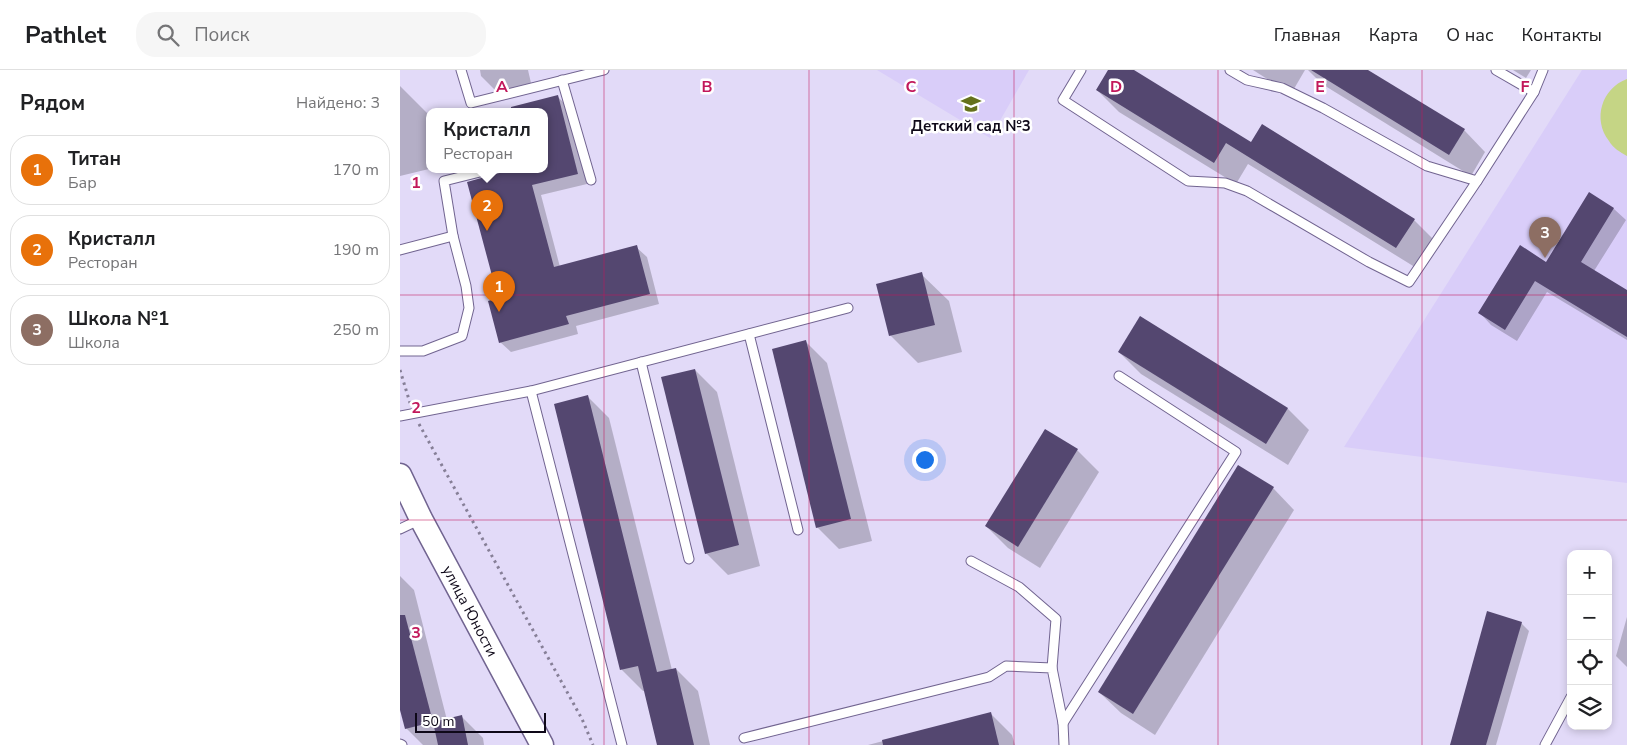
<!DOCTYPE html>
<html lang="ru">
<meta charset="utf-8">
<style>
body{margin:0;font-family:"Nunito Sans",sans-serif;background:#f6f6f6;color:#202124}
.controls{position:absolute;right:15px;bottom:15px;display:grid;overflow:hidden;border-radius:10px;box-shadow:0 2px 8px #0003}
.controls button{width:45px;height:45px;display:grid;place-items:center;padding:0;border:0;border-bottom:1px solid #e0e0e0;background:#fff;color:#202124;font:25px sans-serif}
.scale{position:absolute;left:15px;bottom:12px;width:131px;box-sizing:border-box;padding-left:5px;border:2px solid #0e0818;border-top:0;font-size:14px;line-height:18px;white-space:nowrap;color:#0e0818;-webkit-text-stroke:4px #fff;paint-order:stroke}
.you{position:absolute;left:524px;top:389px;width:18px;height:18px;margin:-12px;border:4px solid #fff;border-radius:50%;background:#1a73e8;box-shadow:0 0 0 8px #1a73e833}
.badge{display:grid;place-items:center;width:32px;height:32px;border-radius:50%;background:#ea580c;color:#fff;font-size:16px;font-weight:700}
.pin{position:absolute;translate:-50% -41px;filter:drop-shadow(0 1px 2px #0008)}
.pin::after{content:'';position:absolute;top:26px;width:18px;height:15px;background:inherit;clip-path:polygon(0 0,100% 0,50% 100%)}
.popup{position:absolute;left:26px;top:38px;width:122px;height:65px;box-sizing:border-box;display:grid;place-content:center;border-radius:10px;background:#fff;filter:drop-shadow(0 1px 4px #0005);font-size:16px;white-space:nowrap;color:#757577}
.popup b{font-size:19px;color:#202124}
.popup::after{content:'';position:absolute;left:50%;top:100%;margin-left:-10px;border:10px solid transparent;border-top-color:#fff}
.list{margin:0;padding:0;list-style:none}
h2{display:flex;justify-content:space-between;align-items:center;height:65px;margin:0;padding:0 20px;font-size:21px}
h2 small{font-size:16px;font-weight:400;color:#757577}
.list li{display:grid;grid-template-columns:32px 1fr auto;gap:15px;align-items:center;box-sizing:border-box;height:70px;margin:0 10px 10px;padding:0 10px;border:1px solid #e0e0e0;border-radius:20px}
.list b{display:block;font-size:19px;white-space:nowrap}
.list p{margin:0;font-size:16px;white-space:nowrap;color:#757577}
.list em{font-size:16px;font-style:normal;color:#757577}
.icon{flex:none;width:28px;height:28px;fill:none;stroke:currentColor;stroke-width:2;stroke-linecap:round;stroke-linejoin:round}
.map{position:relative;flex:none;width:1227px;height:675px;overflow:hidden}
header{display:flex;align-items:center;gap:30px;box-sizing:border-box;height:70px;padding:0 25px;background:#fff;border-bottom:1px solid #e0e0e0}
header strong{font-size:24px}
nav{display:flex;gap:28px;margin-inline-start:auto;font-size:18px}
.search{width:350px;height:45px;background:#f6f6f6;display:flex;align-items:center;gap:12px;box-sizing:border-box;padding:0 18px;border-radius:20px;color:#757577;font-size:19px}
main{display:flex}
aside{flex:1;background:#fff}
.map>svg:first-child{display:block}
</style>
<header>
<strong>Pathlet</strong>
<div class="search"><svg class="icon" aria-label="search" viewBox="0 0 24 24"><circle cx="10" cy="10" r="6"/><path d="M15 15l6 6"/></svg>Поиск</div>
<nav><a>Главная</a><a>Карта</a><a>О нас</a><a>Контакты</a></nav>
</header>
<main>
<aside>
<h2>Рядом<small>Найдено: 3</small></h2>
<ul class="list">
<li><span class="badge" style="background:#e8710a">1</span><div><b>Титан</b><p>Бар</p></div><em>170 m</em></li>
<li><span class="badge" style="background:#e8710a">2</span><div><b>Кристалл</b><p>Ресторан</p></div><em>190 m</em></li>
<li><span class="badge" style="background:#8d6e63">3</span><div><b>Школа №1</b><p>Школа</p></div><em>250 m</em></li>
</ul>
</aside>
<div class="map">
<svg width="1227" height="675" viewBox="0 0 1227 675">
<rect width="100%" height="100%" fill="#e2daf8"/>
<g fill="#d9cdf9">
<polygon points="477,0 629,0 590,68"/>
<polygon points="1182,0 1227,0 1227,413 944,377"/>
</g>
<path fill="#c5d585" d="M 1227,9 L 1227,86 C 1220,82 1213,78 1209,71 C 1192,49 1202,18 1227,9 Z"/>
<g fill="#0003">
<polygon points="80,0 128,0 131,13 97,22 81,6"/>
<polygon points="710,0 732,0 851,74 1014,150 1035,171 1018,199 848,94 836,114 719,42 697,20"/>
<polygon points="853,0 905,0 891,24"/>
<polygon points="908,0 966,0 1064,60 1085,82 1071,106 922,14"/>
<polygon points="1113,0 1131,0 1126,8"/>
<polygon points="0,16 27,43 29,52 29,99 0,106"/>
<polygon points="158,27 168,37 187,114 141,125 160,197 236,177 247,187 259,234 176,256 178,264 111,282 100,272 100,229 69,113 116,100 144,100 144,42 122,42 121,36"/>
<polygon points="1190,124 1214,139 1226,150 1194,201 1227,221 1227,270 1147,222 1117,271 1091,255 1080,243 1147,194"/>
<polygon points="521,204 549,231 562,282 518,293 490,265"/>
<polygon points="741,248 888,339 909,360 888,395 741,304 719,282"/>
<polygon points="406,272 427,293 472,471 439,479 417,457"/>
<polygon points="295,300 317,322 360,496 328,505 306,483"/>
<polygon points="188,327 209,348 272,600 276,599 298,621 310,675 258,675 246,621 243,621 222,600 156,335"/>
<polygon points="646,361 677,380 699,402 640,498 608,478 586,456"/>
<polygon points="873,418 894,440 755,665 721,643 699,622"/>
<polygon points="0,506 14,520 47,650 61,646 83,668 84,675 23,675 6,658 0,635"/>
<polygon points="1227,547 1227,597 1216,586"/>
<polygon points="1121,553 1129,561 1096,675 1054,675"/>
<polygon points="590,643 612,665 615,675 468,675"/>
</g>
<g fill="#544770">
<polygon points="708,0 734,0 851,72 862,54 1015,149 996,178 826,73 814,93 696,20"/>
<polygon points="911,0 968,0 1065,59 1049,85"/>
<polygon points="158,25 178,104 132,115 154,197 237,175 250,224 166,246 169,254 99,273 88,231 98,228 67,112 110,100 144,100 144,42 111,42 111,37"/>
<polygon points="1189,122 1214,138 1181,192 1227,220 1227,267 1135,211 1105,260 1078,243 1120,175 1146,192"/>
<polygon points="522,202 535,255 489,266 476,214"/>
<polygon points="740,246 888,338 866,374 718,282"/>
<polygon points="406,270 451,449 416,458 372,279"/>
<polygon points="295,299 339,475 305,484 261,307"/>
<polygon points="188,325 257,602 276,598 294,675 257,675 238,596 220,600 154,334"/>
<polygon points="645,359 678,379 618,477 585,456"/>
<polygon points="838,395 874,417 733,644 698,622"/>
<polygon points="1087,541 1122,552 1086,675 1050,675"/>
<polygon points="0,545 5,545 33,652 5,659 0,640"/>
<polygon points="591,642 599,675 483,675 482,670"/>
<polygon points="62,645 68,675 38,675 33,652"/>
</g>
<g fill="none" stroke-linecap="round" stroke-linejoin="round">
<defs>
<g id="service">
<polyline points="61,0 71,33 204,0"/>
<polyline points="681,0 663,30 788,111 825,113 847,121 969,192 1009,212 1077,111 1134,22 1143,0"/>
<polyline points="830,0 847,10 882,18 923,38 1027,96 1077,111"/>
<polyline points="1096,0 1134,22"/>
<polyline points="162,10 191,110"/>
<polyline points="53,166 44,111 88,100"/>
<polyline points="0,180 53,166 66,216 69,238 62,266 23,281 0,281"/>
<polyline points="349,264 398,460"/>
<polyline points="241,292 289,489"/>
<polyline points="131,321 222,675"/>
<polyline points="0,346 131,321 448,238"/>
<polyline points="0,459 21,449"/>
<polyline points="571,491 619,517 656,549 652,598"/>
<polyline points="663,653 836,382 719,306"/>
<polyline points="344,668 589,607 606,596 652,598 663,653 664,675"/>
<polyline points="0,674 2,675"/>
<polyline points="1145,675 1171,627"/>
</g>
<polyline id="tertiary" points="0,405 21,449 142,675"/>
</defs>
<use href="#service" stroke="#716490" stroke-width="11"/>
<use href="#tertiary" stroke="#716490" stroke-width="25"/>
<g stroke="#867f97" stroke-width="3" stroke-dasharray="2.5 4" stroke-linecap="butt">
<polyline points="0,300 10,333"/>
<polyline points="19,354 182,649 193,675"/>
</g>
<use href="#service" stroke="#fff" stroke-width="9"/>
<use href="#tertiary" stroke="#fff" stroke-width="22"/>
</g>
<path fill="none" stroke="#c2185b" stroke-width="1" stroke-opacity="0.55" d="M 204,0 L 204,675M 409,0 L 409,675M 614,0 L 614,675M 818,0 L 818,675M 1022,0 L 1022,675M 0,225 L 1227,225M 0,450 L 1227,450"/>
<defs>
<symbol id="school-bare" viewBox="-9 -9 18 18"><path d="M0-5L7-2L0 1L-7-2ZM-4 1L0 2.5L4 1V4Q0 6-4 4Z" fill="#65711c" stroke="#fff" stroke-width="2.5" paint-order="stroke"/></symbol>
</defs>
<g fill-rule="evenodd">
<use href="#school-bare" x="557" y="20" width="28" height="28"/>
</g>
<g text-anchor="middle" stroke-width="5" stroke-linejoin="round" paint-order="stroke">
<g font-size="15" font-weight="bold" fill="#0e0818" stroke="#fff">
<text x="571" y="61">Детский сад №3</text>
</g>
<g font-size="15" fill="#0e0818" stroke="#fff">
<text transform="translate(70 541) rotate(62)" y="5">улица Юности</text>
</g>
</g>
<g font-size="16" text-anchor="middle" font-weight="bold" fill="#c2185b" stroke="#fff" stroke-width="5" stroke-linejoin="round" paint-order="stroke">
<text x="102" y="22">A</text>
<text x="307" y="22">B</text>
<text x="511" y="22">C</text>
<text x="716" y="22">D</text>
<text x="920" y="22">E</text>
<text x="1125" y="22">F</text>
<text x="16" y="118">1</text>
<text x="16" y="343">2</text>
<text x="16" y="568">3</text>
</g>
</svg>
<div class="controls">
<button>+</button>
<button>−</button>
<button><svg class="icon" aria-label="locate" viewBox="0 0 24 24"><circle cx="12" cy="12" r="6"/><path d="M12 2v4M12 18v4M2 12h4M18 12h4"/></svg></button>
<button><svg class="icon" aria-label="layers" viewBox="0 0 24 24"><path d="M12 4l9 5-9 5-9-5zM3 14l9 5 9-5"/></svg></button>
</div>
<div class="scale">50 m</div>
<div class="you"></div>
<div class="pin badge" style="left:99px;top:242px;background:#e8710a">1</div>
<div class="pin badge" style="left:87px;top:161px;background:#e8710a">2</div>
<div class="popup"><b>Кристалл</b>Ресторан</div>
<div class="pin badge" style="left:1145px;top:188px;background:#8d6e63">3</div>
</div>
</main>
